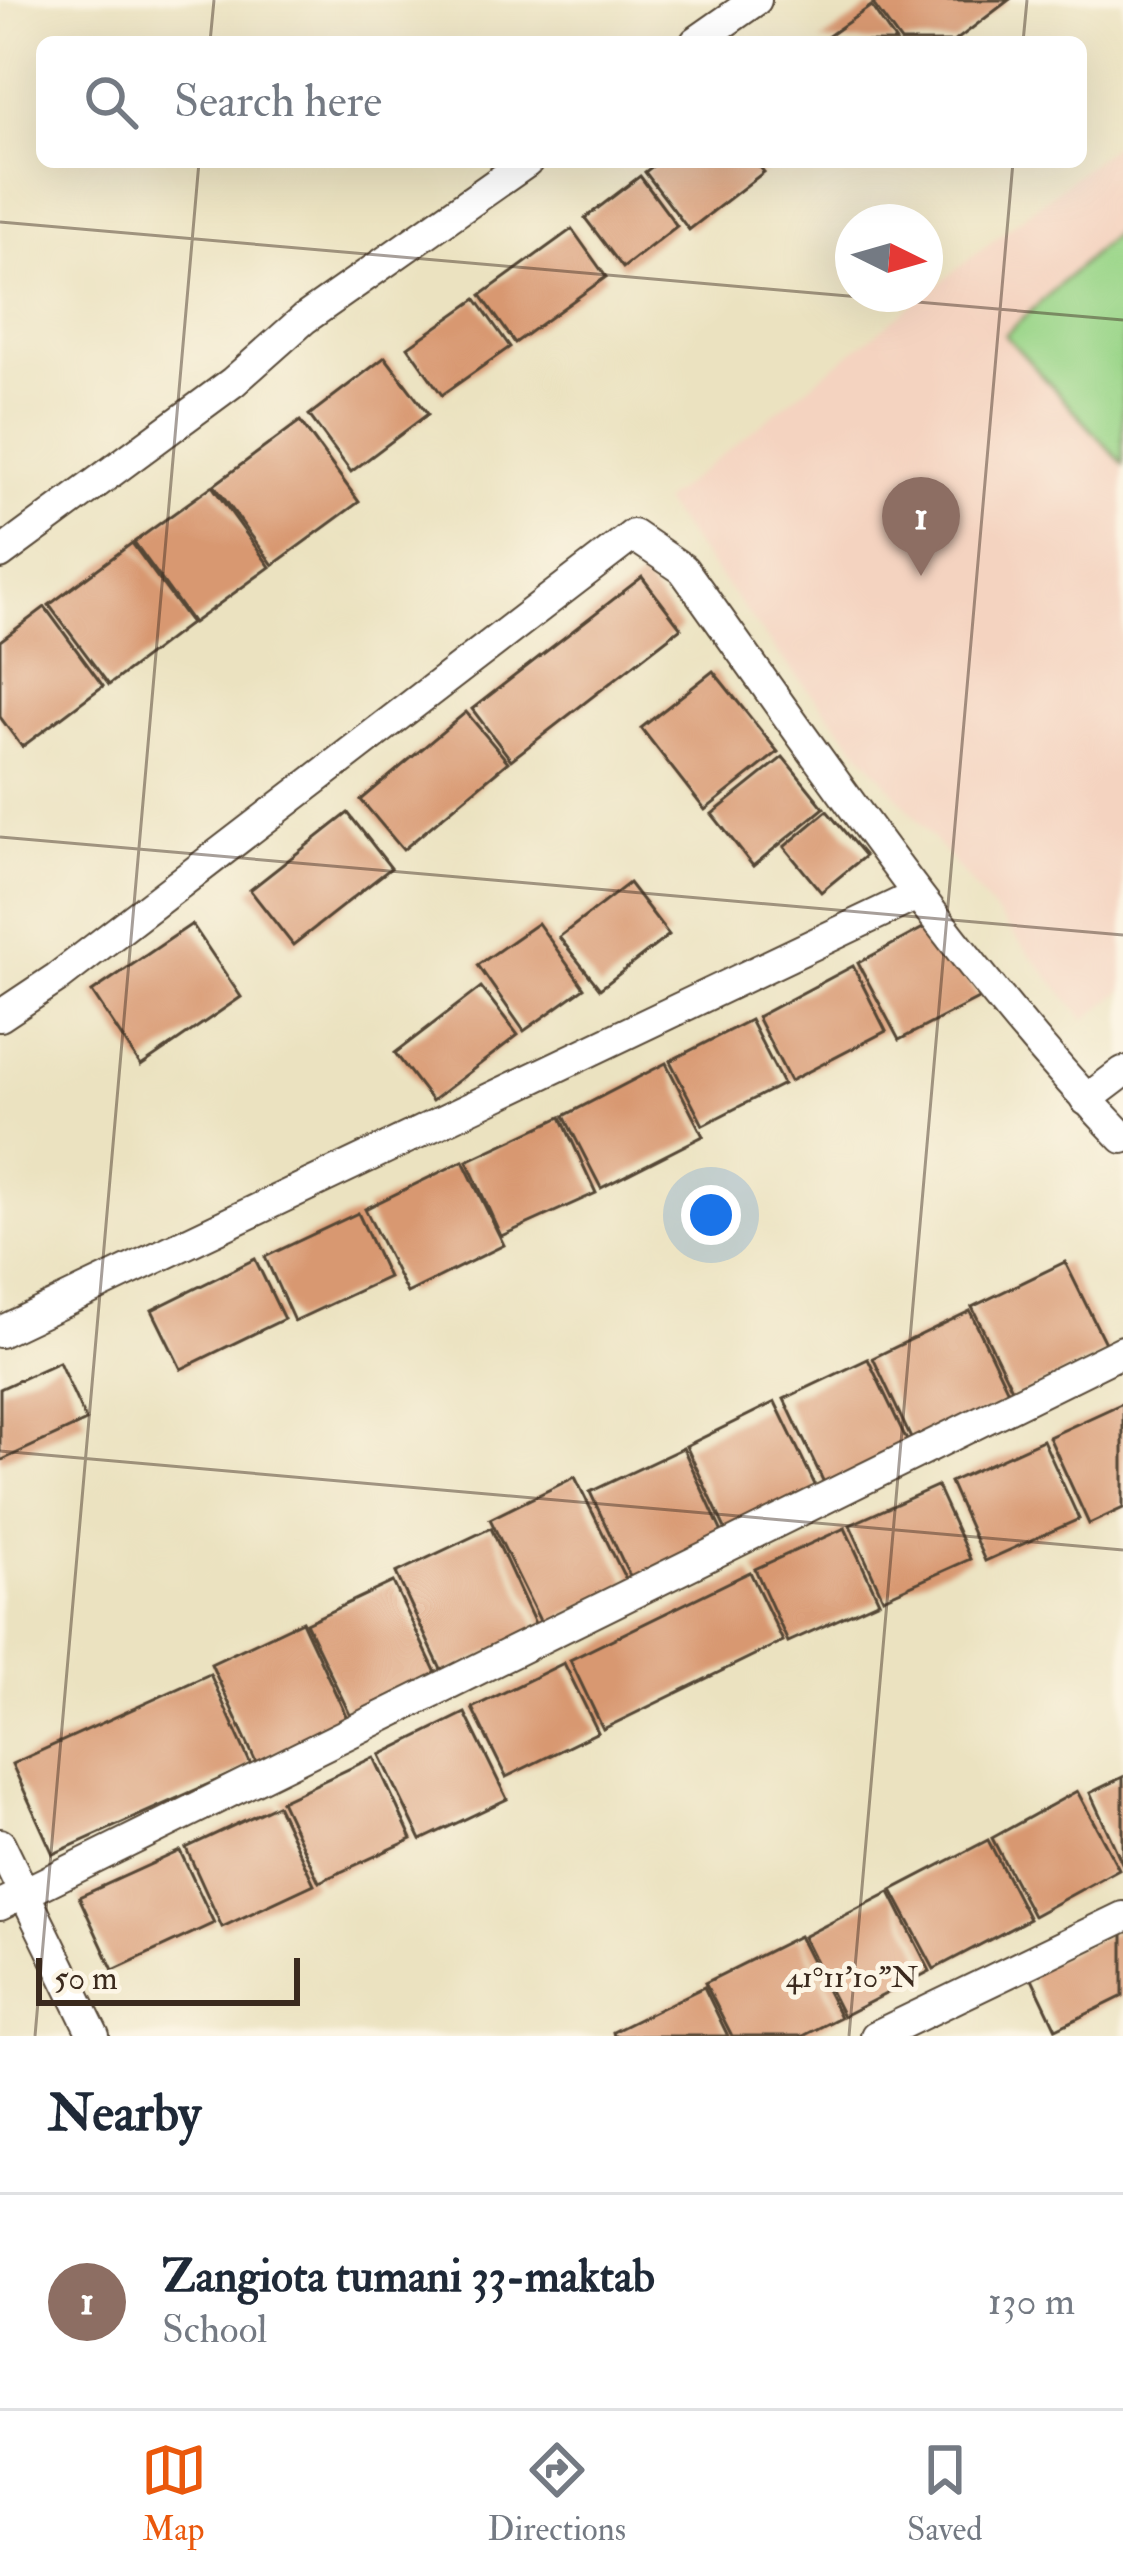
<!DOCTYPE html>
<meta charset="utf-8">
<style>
body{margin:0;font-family:"IM FELL Double Pica",serif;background:#f6f6f7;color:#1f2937}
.compass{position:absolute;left:835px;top:204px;width:108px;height:108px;border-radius:50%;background:#fff;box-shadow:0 12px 48px #0002;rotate:95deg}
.scale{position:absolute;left:36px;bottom:30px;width:264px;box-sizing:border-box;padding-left:12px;border:6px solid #3b2a1e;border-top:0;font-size:33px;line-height:42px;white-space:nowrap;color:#3b2a1e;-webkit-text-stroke:9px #fcf5e5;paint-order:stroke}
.you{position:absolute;left:711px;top:1215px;width:42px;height:42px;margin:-30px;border:9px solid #fff;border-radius:50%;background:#1a73e8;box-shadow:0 0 0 18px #1a73e833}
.badge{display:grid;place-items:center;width:78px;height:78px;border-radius:50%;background:#ea580c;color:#fff;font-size:39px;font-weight:700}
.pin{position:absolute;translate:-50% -99px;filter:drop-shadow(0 3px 6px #0008)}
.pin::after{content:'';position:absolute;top:63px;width:42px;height:36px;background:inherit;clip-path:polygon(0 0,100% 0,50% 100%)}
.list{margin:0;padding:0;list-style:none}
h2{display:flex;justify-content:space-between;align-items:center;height:156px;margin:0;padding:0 48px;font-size:51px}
h2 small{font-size:39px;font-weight:400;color:#747a83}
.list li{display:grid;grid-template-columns:78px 1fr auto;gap:36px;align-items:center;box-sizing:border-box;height:216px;padding:0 48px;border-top:3px solid #e0e1e3}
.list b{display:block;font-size:45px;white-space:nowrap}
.list p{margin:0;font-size:39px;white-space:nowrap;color:#747a83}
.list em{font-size:39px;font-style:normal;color:#747a83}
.icon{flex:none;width:66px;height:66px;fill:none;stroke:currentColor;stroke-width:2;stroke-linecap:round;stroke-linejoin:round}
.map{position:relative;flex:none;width:1123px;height:2036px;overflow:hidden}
.search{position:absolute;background:#fff;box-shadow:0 12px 48px #0002;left:36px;right:36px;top:36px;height:132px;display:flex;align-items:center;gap:30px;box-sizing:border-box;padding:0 42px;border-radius:18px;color:#747a83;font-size:45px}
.sheet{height:372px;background:#fff}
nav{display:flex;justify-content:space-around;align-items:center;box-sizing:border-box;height:168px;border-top:3px solid #e0e1e3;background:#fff;font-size:33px;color:#747a83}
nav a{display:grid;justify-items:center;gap:6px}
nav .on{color:#ea580c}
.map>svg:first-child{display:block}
</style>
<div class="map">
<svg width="1123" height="2036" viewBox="0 0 1123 2036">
<rect width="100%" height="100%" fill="#fcf5e5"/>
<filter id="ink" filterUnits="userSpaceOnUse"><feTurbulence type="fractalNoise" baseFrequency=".00833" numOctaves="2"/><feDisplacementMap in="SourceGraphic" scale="24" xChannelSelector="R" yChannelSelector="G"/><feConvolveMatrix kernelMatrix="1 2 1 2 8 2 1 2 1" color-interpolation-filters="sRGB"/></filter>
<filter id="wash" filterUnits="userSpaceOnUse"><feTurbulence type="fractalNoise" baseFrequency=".004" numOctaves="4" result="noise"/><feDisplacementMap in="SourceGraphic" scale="48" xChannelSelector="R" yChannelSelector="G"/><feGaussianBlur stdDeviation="2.7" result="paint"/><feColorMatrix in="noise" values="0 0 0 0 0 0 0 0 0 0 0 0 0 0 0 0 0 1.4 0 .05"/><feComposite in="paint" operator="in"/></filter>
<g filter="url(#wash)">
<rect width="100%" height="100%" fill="#ebe2c0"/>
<polygon fill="#f4d3c0" points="1123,138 1123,990 1085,1020 776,651 662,502"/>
<polygon fill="#9bd68a" stroke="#6b8054" stroke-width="3" points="1123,226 1123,464 1005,335"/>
<g id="blocks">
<g fill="#d89871">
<polygon points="879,0 1009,0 954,42 901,42 873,4"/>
<polygon points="871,6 896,42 820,42"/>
<polygon points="658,162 756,162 764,172 689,230 645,172"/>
<polygon points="640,176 677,226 623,268 585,218"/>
<polygon points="572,229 606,277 515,343 481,295"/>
<polygon points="476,299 510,347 442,395 408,347"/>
<polygon points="385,357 428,414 351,472 309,415"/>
<polygon points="300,421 359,502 273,565 214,485"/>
<polygon points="212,486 270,567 193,623 134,542"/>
<polygon points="132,543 191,623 109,685 49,605"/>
<polygon points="642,577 681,628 511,760 472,709"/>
<polygon points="45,607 103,686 22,747 0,717 0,641"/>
<polygon points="713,671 778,752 705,810 641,728"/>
<polygon points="466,712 508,762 403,850 361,800"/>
<polygon points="783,757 824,808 753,866 712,814"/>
<polygon points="827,811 865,856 821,892 784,847"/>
<polygon points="348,813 391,868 293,945 250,890"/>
<polygon points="629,883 669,935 600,989 559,937"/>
<polygon points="538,923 584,988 524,1031 478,965"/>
<polygon points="192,924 241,997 141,1066 92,992"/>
<polygon points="927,926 980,998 899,1040 858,963"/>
<polygon points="853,966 886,1031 790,1081 757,1017"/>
<polygon points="481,987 518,1035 432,1101 395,1053"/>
<polygon points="750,1020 783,1084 703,1125 670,1061"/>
<polygon points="666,1063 703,1136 601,1188 564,1116"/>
<polygon points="561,1117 596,1193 501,1236 467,1161"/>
<polygon points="463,1161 504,1245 407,1293 365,1209"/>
<polygon points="358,1213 388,1277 294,1321 265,1257"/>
<polygon points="255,1259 284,1319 181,1369 152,1310"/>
<polygon points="1065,1262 1109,1351 1016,1397 972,1307"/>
<polygon points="970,1311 1012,1399 915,1447 873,1358"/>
<polygon points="868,1359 911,1449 827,1489 784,1399"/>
<polygon points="59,1362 86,1421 0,1461 0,1389"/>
<polygon points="775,1402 819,1493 729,1537 686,1446"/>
<polygon points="1123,1403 1123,1508 1089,1524 1049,1437"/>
<polygon points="1043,1440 1079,1519 985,1561 950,1482"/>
<polygon points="683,1448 725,1539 633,1583 590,1492"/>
<polygon points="575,1477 628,1584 543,1627 490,1519"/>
<polygon points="937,1486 970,1559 883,1598 850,1525"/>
<polygon points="491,1528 538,1630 443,1674 396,1573"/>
<polygon points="845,1528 879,1601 788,1642 755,1569"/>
<polygon points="750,1572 783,1641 603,1729 570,1660"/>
<polygon points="393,1582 438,1677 352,1719 306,1623"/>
<polygon points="302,1621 348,1720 256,1762 211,1664"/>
<polygon points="564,1663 598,1732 506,1777 472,1708"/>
<polygon points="210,1674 251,1765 53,1854 12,1764"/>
<polygon points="465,1713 507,1799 421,1840 380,1755"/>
<polygon points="374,1757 412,1839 319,1882 281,1801"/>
<polygon points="1123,1777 1123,1865 1090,1793"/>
<polygon points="1077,1791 1119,1869 1033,1916 992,1838"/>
<polygon points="277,1805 314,1884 222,1927 186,1848"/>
<polygon points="988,1840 1029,1919 934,1969 892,1890"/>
<polygon points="180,1851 214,1923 113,1970 79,1897"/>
<polygon points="890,1892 930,1971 843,2016 803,1937"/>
<polygon points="1123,1928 1123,1996 1056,2029 1029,1972"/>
<polygon points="799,1936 840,2017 803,2036 732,2036 705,1983"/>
<polygon points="704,1987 728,2036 614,2036 613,2032"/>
</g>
</g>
</g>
<g filter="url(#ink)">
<use href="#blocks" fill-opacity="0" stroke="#554636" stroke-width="3"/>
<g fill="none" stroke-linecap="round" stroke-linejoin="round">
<defs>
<g id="street">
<polyline points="696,42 756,0"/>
<polyline points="0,554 233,382 304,319 527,162"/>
<path d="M 0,1016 L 57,978 L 633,535 L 683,569 C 823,764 957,965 1123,1138"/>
<polyline points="1086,1100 1123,1072"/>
<polyline points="0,1332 917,895"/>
<polyline points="0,1844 94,2036"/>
<polyline points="0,1905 1123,1351"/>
<polyline points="876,2036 1123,1917"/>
</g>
</defs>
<use href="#street" stroke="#554636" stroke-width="34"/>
<use href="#street" stroke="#fff" stroke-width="30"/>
</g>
</g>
<path fill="none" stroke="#3b2a1e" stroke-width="3" stroke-opacity="0.45" d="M 210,42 L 214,0M 1023,42 L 1027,0M 0,222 L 1123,320M 0,837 L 1123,935M 0,1451 L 1123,1550M 35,2036 L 199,162M 849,2036 L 1013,162"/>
<g font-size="30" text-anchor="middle" fill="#3b2a1e" stroke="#fcf5e5" stroke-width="10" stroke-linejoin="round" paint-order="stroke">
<text x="852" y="1987">41°11'10"N</text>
</g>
</svg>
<svg class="compass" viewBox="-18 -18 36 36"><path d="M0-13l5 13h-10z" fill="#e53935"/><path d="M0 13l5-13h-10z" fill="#747a83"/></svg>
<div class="scale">50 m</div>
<div class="you"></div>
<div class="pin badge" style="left:921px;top:576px;background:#8d6e63">1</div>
<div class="search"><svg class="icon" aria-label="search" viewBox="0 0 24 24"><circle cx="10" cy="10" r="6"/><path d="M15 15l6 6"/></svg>Search here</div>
</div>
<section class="sheet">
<h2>Nearby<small></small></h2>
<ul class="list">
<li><span class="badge" style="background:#8d6e63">1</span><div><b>Zangiota tumani 33-maktab</b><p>School</p></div><em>130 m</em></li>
</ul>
</section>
<nav>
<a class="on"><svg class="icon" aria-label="map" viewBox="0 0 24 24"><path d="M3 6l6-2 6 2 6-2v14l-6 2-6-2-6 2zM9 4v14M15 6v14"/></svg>Map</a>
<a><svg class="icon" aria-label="directions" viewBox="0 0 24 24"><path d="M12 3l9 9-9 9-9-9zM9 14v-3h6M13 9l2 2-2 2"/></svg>Directions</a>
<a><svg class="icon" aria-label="saved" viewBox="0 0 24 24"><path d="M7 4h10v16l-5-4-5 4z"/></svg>Saved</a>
</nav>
